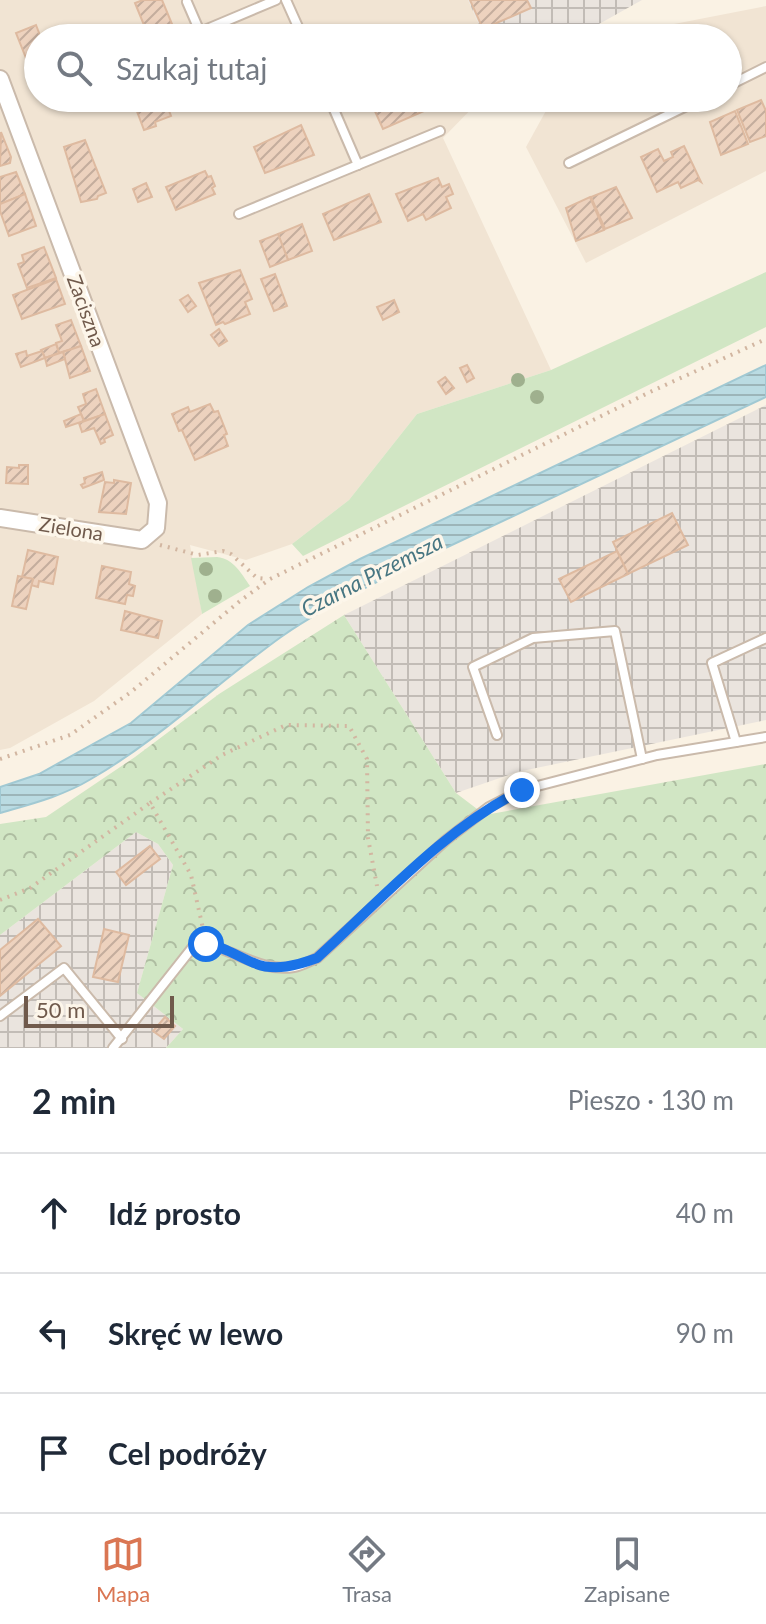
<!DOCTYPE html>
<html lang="pl">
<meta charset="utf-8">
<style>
body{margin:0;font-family:Lato,sans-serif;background:#f2f2f3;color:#1f2937}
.scale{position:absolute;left:24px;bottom:20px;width:150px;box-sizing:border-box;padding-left:8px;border:4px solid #705a4c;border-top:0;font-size:22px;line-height:28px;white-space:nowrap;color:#705a4c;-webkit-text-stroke:6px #fdf6ea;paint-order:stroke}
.stop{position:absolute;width:24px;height:24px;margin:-18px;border:6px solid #1a73e8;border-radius:50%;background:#fff}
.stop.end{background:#1a73e8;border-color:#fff;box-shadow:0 2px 8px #0008}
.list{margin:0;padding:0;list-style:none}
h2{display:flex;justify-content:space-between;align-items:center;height:104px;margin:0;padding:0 32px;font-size:34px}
h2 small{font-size:26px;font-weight:400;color:#747a83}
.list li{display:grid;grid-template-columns:52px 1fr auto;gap:24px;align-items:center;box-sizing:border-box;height:120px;padding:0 32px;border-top:2px solid #e0e1e3}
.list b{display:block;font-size:30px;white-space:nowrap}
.list em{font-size:26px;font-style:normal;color:#747a83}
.icon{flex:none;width:44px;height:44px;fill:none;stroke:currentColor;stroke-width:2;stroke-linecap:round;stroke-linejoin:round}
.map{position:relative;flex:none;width:766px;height:1048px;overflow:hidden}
.search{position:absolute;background:#fff;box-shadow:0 2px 6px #0004;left:24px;right:24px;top:24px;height:88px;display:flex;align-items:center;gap:20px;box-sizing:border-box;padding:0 28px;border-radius:44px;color:#747a83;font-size:30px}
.sheet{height:464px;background:#fff}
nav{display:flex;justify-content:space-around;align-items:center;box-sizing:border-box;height:112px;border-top:2px solid #e0e1e3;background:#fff;font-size:22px;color:#747a83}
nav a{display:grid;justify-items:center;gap:4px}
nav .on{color:#da7653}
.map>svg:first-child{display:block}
</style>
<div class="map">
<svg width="766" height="1048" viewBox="0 0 766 1048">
<defs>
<pattern id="industrial-grid" width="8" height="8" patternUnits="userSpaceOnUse" patternTransform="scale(2)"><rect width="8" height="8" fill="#eae4de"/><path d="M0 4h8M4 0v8" fill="none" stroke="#c2bcb6"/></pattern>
<pattern id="forest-crowns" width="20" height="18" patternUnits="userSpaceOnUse" patternTransform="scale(2)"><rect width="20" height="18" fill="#d1e6c4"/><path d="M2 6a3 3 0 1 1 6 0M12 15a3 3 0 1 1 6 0" fill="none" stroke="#aebda1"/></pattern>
<pattern id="water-rules" width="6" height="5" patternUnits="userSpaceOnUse" patternTransform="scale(2)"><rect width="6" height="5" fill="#badbe2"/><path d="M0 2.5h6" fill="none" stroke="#9cb5b9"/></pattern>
<pattern id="building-hatch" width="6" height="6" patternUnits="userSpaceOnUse" patternTransform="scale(2)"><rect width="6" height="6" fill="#edd2be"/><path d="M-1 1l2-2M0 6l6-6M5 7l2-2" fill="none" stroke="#c4ad9d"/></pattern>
</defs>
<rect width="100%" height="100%" fill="#faf2e4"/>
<g fill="#f1e4d3">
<polygon points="0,0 468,0 485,38 38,38 38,98 482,98 443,138 551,370 417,414 349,500 292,544 246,560 190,545 202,614 94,701 10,748 0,750"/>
<polygon points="766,6 766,171 586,263 526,147 553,98 728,98 728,38 602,38"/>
</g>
<g fill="url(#industrial-grid)">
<polygon points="468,0 642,0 574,38 485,38"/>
<polygon points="766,405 766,720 517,772 456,793 344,615"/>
<polygon points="136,832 158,844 173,865 137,993 183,1029 166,1048 0,1048 0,935"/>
</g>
<g fill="#d1e6c4">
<polygon points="766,272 766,327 303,556 292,544 349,500 417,414 551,370"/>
<path d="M 217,557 C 234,559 241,573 250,586 L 202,614 L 191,558 Z"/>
</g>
<polygon fill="url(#forest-crowns)" points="344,615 456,793 485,815 766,764 766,1048 166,1048 183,1029 137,993 173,865 158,844 136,832 0,935 0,824 46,817 135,757 219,694"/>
<path fill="url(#water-rules)" stroke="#a1c9d3" stroke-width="2" d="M 766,365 L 766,397 L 403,568 C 363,590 319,610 281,637 C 217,683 160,739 91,779 C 63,796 31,804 0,813 L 0,787 L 39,774 L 131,723 L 248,625 L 308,587 L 360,559 Z"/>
<g fill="url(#building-hatch)" stroke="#debaa0" stroke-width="2">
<polygon points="143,0 162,0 172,24 148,35 135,3"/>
<polygon points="470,0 527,0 531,8 483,29"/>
<polygon points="36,25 41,38 38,38 38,53 26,58 16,33"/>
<polygon points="132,98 164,98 171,116 155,122 156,126 144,130"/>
<polygon points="369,98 418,98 424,111 383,129"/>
<polygon points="761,100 766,111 766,136 750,142 737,110"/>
<polygon points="735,111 748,144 721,155 710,122"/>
<polygon points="301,125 314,155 265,173 254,147"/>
<polygon points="1,132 11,157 10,163 0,166"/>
<polygon points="85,140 106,193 98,196 97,199 81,202 64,147"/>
<polygon points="684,146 701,182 698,180 681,188 678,182 657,192 641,157 658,149 664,161 673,157 671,152"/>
<polygon points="205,171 208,177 211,176 215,186 212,188 215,194 176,210 166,187"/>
<polygon points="16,172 25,194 0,204 0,177"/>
<polygon points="438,178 442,187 449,184 453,194 446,197 451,208 426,220 423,214 408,221 396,194"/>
<polygon points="146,183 152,197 138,202 133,189"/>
<polygon points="616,187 632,218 605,229 591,197"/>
<polygon points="25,194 36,226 9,236 0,211 0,204"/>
<polygon points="369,194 381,222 334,240 323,214"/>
<polygon points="590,197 604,230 576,241 566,208"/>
<polygon points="302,224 312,251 288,260 278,234"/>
<polygon points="278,234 288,260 270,267 260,241"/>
<polygon points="44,247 56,278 27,288 18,264 24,262 22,255"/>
<polygon points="240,270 252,299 245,302 250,314 225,324 223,322 216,325 199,283"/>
<polygon points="275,274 287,306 274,311 261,279"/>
<polygon points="56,279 65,304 22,319 13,295"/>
<polygon points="188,295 196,306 188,312 180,300"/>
<polygon points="394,300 399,312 383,320 377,307"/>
<polygon points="71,320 81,346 59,353 56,343 62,341 56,325"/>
<polygon points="219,329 227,341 219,346 211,335"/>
<polygon points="56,344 59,353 45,358 41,350"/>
<polygon points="81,346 90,371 70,378 63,352"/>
<polygon points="26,351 27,356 42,351 45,358 21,367 16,354"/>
<polygon points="63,352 65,359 47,366 45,358"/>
<polygon points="467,365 474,378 467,382 460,368"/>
<polygon points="445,377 454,388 446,394 438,382"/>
<polygon points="96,389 105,414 84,421 78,407 86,404 83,394"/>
<polygon points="210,404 214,412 218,411 227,434 224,435 228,446 195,460 182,430 179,431 172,414 188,407 190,412"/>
<polygon points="81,414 84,421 66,427 64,421"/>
<polygon points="105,414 113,435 104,439 105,442 101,444 94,428 82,432 79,423"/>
<polygon points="19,465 28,465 28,484 6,483 7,467 19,468"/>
<polygon points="102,472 104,480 83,488 81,485 85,483 84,478"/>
<polygon points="114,480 131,483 126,514 99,512 105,482 114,483"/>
<polygon points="672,513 688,545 628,574 613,542"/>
<polygon points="28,550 58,557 53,584 39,581 38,587 31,585 33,579 22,577"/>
<polygon points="617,551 628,574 571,602 559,579"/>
<polygon points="102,566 131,572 129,584 135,586 133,596 127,595 125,604 96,598"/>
<polygon points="18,576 33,579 26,609 12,606"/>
<polygon points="125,611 162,621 158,638 121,630"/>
<polygon points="150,846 160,859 126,885 116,872"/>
<polygon points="38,919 61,946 0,996 0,950"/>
<polygon points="104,929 129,935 118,982 93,977"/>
<polygon points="165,1017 175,1026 164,1039 153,1031"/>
</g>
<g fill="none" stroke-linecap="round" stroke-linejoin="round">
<defs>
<g id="lane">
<polyline points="286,0 303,38"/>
<polyline points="187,2 200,32 276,0"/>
<polyline points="728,86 766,67"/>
<polyline points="329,98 358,165"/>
<polyline points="569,163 703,98"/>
<polyline points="239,214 440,131"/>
<polyline points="497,735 473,667 533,638 615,631 642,759"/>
<polyline points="736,742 712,663 766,638"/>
<polyline points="0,1016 64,968 122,1039"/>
<path d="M 113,1048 L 196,943 C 231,946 258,973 294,967 C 301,966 310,961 317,958 L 446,840 L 489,807 L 522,790 L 657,755 L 766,737"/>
</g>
<polyline id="street" points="0,79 158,503 156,528 142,540 0,518"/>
</defs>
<use href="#lane" stroke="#cabaab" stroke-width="12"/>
<use href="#street" stroke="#cabaab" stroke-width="20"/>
<g stroke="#d2b6a1" stroke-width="4" stroke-dasharray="2 6" stroke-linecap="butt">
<polyline points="160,545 198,555 223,551 231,554 257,578 267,579"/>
<polyline points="0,759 70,735 131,692 240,601 270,579 650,392 766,339"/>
<polyline points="150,803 222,755 286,725 349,726 367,759 368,838 377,886"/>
<polyline points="0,900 30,888 150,803 191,875 204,933"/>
</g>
<use href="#lane" stroke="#fff" stroke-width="8"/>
<use href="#street" stroke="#fff" stroke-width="16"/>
</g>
<g fill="#9fb08e">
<circle cx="518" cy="380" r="7"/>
<circle cx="537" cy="397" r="7"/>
<circle cx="206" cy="569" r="7"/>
<circle cx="215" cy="596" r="7"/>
</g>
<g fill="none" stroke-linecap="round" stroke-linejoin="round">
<path stroke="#1a73e8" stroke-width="10" d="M 206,944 C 224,946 238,957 254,963 C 275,972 298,965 317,958 C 382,899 444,829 522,790"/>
</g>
<g text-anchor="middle" stroke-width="7" stroke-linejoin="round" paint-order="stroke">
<g font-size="20" fill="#705a4c" stroke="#fdf6ea">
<text transform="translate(86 311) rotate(70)" y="7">Zaciszna</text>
<text transform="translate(71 529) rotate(9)" y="7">Zielona</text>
</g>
<g font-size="22" font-style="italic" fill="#477682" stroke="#fdf6ea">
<text transform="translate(372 575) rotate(-27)" y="8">Czarna Przemsza</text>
</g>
</g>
</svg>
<div class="scale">50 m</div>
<div class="stop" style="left:206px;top:944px"></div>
<div class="stop end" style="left:522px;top:790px"></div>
<div class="search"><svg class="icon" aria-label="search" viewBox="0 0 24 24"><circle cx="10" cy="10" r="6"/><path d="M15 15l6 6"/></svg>Szukaj tutaj</div>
</div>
<section class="sheet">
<h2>2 min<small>Pieszo · 130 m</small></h2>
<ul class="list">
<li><svg class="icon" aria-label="ahead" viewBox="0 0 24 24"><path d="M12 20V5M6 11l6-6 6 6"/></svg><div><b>Idź prosto</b></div><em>40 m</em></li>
<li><svg class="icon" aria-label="left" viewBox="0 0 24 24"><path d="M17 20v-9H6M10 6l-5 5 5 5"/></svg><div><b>Skręć w lewo</b></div><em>90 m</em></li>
<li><svg class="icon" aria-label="arrive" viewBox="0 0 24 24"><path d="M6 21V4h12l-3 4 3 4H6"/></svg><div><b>Cel podróży</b></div></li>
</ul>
</section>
<nav>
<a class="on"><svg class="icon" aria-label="map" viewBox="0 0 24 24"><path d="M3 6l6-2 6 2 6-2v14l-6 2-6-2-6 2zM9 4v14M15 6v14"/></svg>Mapa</a>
<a><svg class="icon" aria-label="directions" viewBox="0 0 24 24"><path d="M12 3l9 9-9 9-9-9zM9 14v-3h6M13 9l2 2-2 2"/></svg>Trasa</a>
<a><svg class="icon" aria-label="saved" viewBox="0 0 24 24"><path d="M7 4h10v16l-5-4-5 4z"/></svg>Zapisane</a>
</nav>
